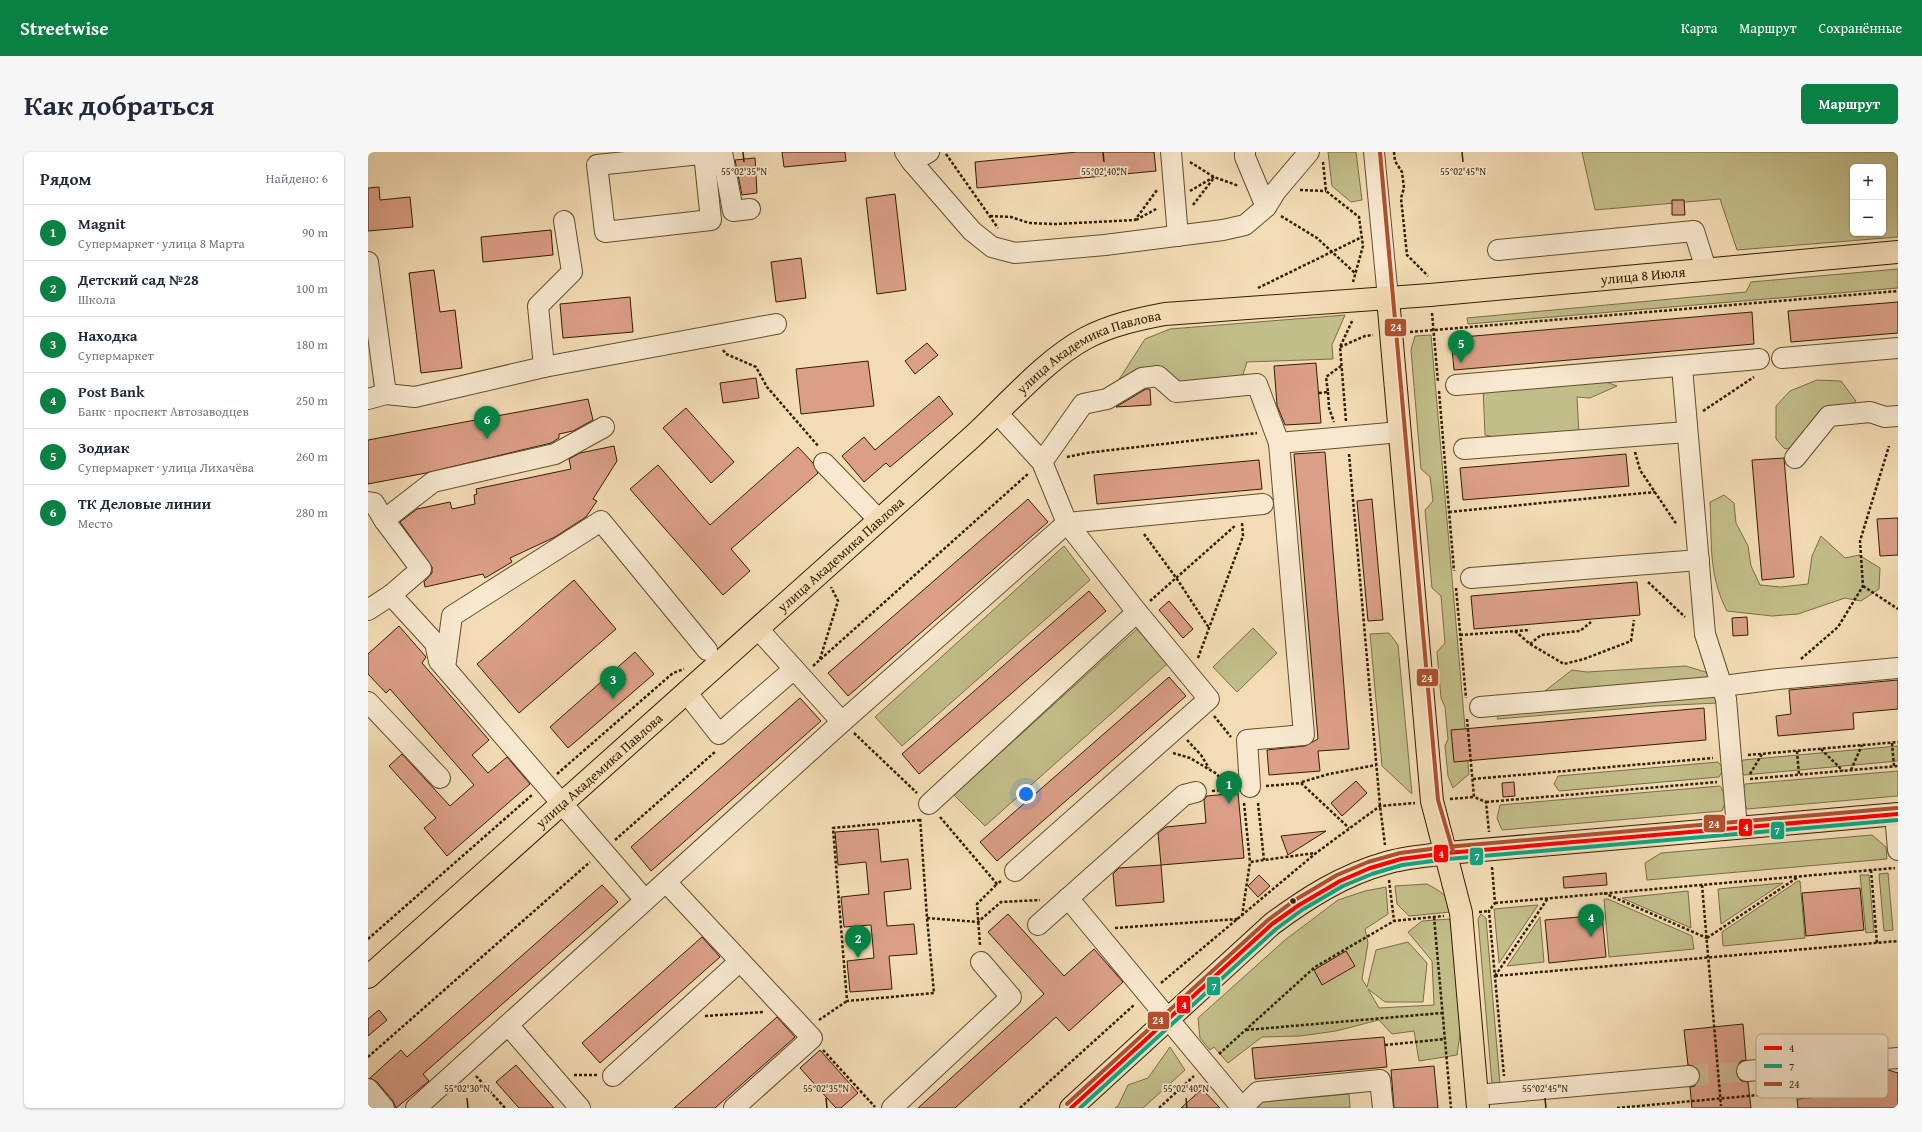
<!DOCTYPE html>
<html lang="ru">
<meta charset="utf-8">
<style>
body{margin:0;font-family:"Gentium Book Plus",serif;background:#f6f6f7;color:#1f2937}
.controls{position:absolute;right:12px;top:12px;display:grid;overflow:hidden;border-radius:6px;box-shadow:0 1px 3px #0004}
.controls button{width:36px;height:36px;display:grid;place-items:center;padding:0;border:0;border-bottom:1px solid #e0e1e3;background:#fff;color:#1f2937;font:20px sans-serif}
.you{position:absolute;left:658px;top:642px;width:14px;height:14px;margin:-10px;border:3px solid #fff;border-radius:50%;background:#1a73e8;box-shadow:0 0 0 6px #1a73e833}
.badge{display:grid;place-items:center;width:26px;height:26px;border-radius:50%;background:#0b8043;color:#fff;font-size:13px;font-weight:700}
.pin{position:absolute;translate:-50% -33px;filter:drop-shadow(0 1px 2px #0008)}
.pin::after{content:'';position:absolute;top:21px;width:14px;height:12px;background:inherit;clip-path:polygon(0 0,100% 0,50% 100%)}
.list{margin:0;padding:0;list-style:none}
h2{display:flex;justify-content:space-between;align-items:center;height:52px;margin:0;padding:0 16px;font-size:17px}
h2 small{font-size:13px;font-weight:400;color:#747a83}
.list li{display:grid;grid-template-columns:26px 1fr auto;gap:12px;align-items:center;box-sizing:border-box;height:56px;padding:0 16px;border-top:1px solid #e0e1e3}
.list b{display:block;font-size:15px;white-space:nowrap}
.list p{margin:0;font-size:13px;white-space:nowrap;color:#747a83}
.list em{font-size:13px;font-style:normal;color:#747a83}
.map{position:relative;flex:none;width:1530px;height:956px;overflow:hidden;border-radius:6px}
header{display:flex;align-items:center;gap:24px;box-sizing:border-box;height:56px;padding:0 20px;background:#0b8043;color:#fff}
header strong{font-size:19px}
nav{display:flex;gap:22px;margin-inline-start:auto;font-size:14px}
.intro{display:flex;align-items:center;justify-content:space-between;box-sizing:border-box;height:96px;padding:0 24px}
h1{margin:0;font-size:28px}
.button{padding:10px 18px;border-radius:6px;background:#0b8043;color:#fff;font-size:14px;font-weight:700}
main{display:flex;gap:24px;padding:0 24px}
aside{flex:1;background:#fff;border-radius:6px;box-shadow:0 1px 3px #0004}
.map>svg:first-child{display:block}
</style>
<header>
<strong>Streetwise</strong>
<nav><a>Карта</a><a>Маршрут</a><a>Сохранённые</a></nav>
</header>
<div class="intro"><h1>Как добраться</h1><a class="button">Маршрут</a></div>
<main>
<aside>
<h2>Рядом<small>Найдено: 6</small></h2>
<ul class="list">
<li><span class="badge">1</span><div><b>Magnit</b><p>Супермаркет · улица 8 Марта</p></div><em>90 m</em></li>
<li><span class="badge">2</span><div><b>Детский сад №28</b><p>Школа</p></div><em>100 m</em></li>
<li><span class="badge">3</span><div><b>Находка</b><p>Супермаркет</p></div><em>180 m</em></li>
<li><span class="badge">4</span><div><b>Post Bank</b><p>Банк · проспект Автозаводцев</p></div><em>250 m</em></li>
<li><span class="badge">5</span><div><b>Зодиак</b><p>Супермаркет · улица Лихачёва</p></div><em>260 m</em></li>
<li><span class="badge">6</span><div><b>ТК Деловые линии</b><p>Место</p></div><em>280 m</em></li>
</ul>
</aside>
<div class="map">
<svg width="1530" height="956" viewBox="0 0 1530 956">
<rect width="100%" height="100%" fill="#f3dcb5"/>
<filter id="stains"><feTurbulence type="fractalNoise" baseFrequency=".005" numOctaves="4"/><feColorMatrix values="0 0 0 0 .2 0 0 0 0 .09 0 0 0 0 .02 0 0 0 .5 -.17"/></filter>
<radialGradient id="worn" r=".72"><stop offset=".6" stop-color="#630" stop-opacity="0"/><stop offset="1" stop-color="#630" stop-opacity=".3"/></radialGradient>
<g fill="#c2be89" stroke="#7a6e44" fill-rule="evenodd">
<polygon points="960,0 988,0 994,48 983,50 964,34"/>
<path d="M 1214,0 L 1530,0 L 1530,85 L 1369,98 L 1352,47 L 1227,58 ZM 1485,15 L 1515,15 L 1515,81 L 1485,81 Z"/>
<polygon points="1530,117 1530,136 1100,172 1099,166 1378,140 1383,130"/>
<polygon points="977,163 964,193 965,207 879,210 873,229 811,236 778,222 743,240 777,187 802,177"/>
<polygon points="1063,183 1101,622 1085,636 1080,624 1077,594 1080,587 1077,555 1073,546 1069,500 1077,491 1073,444 1064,436 1057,358 1065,349 1062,325 1053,317 1043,198 1047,184"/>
<polygon points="1230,227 1249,234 1222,246 1209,245 1211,283 1131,286 1117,283 1115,235"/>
<polygon points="1449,228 1473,229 1488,249 1433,293 1417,297 1408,287 1408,254 1422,239"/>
<path d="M 1356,343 L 1366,351 L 1368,371 L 1380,394 L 1383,414 L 1392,433 L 1413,435 L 1440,432 L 1444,404 L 1453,384 L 1477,406 L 1491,403 L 1512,416 L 1511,437 L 1493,449 L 1477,446 L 1430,462 L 1404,464 L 1359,459 C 1340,423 1344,389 1342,350 Z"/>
<polygon points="696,394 722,428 534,594 507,565"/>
<polygon points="885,476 909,501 869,540 845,515"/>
<polygon points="769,477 799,512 617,674 586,643"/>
<polygon points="1021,481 1030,493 1044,642 1014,614 1002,482"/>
<polygon points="1318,514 1344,522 1349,551 1287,554 1129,567 1138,547 1173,542 1204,518 1219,520"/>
<polygon points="1530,594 1530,609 1376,623 1371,616 1375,608"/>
<polygon points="1350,610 1356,617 1351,625 1191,639 1186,632 1190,624"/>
<polygon points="1530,619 1530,644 1379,657 1373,645 1377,632"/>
<polygon points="1352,634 1359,646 1354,659 1134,678 1129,666 1132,653"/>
<polygon points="1504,683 1518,695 1519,707 1279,728 1277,711 1293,701"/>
<polygon points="1520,721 1525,778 1516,779 1511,722"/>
<polygon points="1492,723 1501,723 1506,780 1498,781"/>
<polygon points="1430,729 1432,729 1437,786 1355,794 1354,780"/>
<polygon points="1415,731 1353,772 1350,737"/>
<path d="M 1059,732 C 1072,739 1082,744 1083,760 L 1041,764 L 1029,752 L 1027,734 Z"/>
<polygon points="1018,735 1020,762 997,777 1000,791 994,827 999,835 1008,798 1040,790 1059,811 1055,850 1017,850 1000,837 1011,856 1066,853 1064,809 1040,780 1054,769 1082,767 1093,876 1089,903 1051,909 1046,879 1024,882 1011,868 968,879 932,884 894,885 860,911 846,895 842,898 832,886 830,866 917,788 970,748 997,739"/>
<polygon points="1320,739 1323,776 1254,746"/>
<polygon points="1236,747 1240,747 1324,784 1326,797 1241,805"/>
<polygon points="1170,753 1131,811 1126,757"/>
<polygon points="1113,762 1118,766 1132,932 1124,932 1110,767"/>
<polygon points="1172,765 1176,810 1139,814"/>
<polygon points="802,895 817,918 775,956 747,956 750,954 760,933 780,926"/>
<polygon points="981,942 982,956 885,956 892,950"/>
</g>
<g fill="#db9f87" stroke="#321e00">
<polygon points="414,0 477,0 478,9 416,15"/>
<polygon points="709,0 786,0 788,19 609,36 607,10"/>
<polygon points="387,6 389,41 374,43 367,8"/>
<polygon points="11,35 12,48 42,45 45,75 0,79 0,36"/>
<polygon points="527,42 538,138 509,142 498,46"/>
<polygon points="1304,48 1316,48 1317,63 1304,63"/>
<polygon points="183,78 185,103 115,110 113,85"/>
<polygon points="433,106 438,146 408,150 403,110"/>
<polygon points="66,118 72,160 87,158 94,216 53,221 41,121"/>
<polygon points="262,145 265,180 195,186 192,152"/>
<polygon points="1530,150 1530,181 1423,190 1420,159"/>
<polygon points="1384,160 1386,192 1086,218 1083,186"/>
<polygon points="559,191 570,203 547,222 537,209"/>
<polygon points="500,209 506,254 433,262 428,217"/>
<polygon points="948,211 953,271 917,273 909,253 906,214"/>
<polygon points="388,226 391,246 355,251 352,231"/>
<polygon points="778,237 782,237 783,253 748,255"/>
<polygon points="571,244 585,262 522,315 518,311 496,330 474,304 496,285 507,298"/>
<polygon points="220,247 225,268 205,279 191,282 191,286 183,291 58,321 0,332 0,288"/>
<polygon points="318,256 366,310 343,331 295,276"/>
<polygon points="246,294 249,309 225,347 229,349 218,365 187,385 142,406 144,410 117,426 115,422 57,435 56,430 64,421 64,415 32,370 49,357 82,350 84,357 107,352 106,343 109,342 108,337 203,317 201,307 212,301"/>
<polygon points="430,295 445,311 450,321 363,397 382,419 355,443 262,337 290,313 342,373"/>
<polygon points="957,300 981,597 950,599 952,619 901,623 899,598 937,594 950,587 926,302"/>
<polygon points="1258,302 1261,334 1095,348 1092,316"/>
<polygon points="1416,306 1426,425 1394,428 1384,308"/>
<polygon points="891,308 894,337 729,352 726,323"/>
<polygon points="660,347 680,370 480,544 460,521"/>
<polygon points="1004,347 1015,468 1000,469 989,349"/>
<polygon points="1530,366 1530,403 1512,404 1509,367"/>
<polygon points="206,428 248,477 151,561 109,512"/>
<polygon points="1269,430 1272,463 1106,477 1103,444"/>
<polygon points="721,439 738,459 551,622 534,602"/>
<polygon points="801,449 825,477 815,486 791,458"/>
<polygon points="1379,465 1380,483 1365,484 1364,466"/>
<polygon points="31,474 58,505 54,511 121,588 104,603 120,621 139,605 162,632 79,704 56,676 68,666 21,614 34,602 82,654 106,633 22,537 18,541 0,522 0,502"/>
<polygon points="267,500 286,522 200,596 182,575"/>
<polygon points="801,525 818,544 629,709 612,690"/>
<polygon points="1530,528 1530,557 1485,561 1486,577 1410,584 1408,564 1423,562 1421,538"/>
<polygon points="432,546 453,569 283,719 263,695"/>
<polygon points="1336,556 1338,588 1086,610 1083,578"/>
<polygon points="988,629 999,641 974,664 963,651"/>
<polygon points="1146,630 1147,644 1135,645 1134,631"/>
<polygon points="870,641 876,706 793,713 790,681 798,675 838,671 836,648 839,644"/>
<polygon points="510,677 513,710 540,707 543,737 516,740 519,774 546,772 549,802 521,804 524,837 482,840 479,809 506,806 503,773 476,775 473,745 501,742 498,710 470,713 467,680"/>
<polygon points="958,679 920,703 913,684"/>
<polygon points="793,713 796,750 748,754 745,722 751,716"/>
<polygon points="1238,721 1239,733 1196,736 1195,725"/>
<polygon points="891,723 902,734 890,745 880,734"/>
<polygon points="234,733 250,750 55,922 61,929 28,956 25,949 9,930 2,926 33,898 39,905"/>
<polygon points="1492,736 1496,778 1438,784 1434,741"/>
<polygon points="640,762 696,824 726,797 755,830 701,879 688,865 587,956 550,956 676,842 620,780"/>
<polygon points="1234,763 1238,805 1181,811 1177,768"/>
<polygon points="334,785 352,805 232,911 214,891"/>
<polygon points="978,799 987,814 954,833 946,818"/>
<polygon points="11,858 19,868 0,884 0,867"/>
<polygon points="409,865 427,885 347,956 306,956"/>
<polygon points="1375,872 1378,908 1373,909 1369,914 1368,920 1370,926 1374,929 1380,930 1383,956 1324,956 1322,935 1327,934 1331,929 1332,923 1326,914 1320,913 1316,878"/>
<polygon points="1016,885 1019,915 887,927 884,896"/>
<polygon points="452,898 490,941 473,956 468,956 432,916"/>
<polygon points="148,913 186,956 151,956 128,930"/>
<polygon points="1066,914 1070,956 1026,956 1023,918"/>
<polygon points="1520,918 1530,921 1530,956 1430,956 1429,947 1497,941 1501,925 1512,919"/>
<polygon points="834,937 852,956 813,956"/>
</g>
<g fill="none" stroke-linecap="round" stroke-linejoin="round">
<polyline stroke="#ccb691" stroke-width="20" stroke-dasharray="20 10" stroke-linecap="butt" points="1321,924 1379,919"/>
<defs>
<g id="minor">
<polyline points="354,0 365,59 382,57"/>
<polyline points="537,0 544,10 604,79 624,95 647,101 737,93 855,78 877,73 898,55 908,39 941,0"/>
<polyline points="803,0 810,84"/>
<polyline points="877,0 877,5 898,55"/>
<polyline points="1006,0 1020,146"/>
<polyline points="336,2 343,68 237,80 229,13 351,0"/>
<polyline points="544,10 561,0"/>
<polyline points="1130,98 1326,79 1338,117"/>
<polyline points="0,110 18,242"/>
<polyline points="1414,206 1530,196"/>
<polyline points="176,215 408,172"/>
<polyline points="1314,215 1337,482 1358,547 1369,676"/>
<polyline points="1088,233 1391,207"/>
<polyline points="0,247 18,242 47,245 176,215 170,154 204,120 196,69"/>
<polyline points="1096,297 1319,280"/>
<polyline points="1427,306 1461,264 1502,260 1517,265 1530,264"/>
<polyline points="674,310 715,252 739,247 774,226 790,224 808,240 889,232 911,291"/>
<polyline points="456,311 511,368"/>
<polyline points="0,350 6,351 16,368 53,417 23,443"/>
<polyline points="16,368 65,330 187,302 236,275"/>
<polyline points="1103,426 1331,408"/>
<polyline points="0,458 23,443 67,491 71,509 277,748"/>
<polyline points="390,477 474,570"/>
<polyline points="77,516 84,464 233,369 339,498"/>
<polyline points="318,540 351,582 426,517"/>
<polyline points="0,550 72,626"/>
<polyline points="1112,555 1355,534 1410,527 1530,516"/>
<polyline points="882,635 879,588 936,583 911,291 1032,280"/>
<polyline points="561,652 769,460"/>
<polyline points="1527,662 1530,698"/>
<polyline points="647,719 841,547 769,460 699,371 895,352"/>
<polyline points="298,730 444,886 366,956"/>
<polyline points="700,746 874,956"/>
<polyline points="670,773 816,643 828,640"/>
<polyline points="140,873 212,956"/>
<polyline points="1379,919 1530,906"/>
<polyline points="245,924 371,810"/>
<polyline points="0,937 16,956"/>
<polyline points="1109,943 1321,924"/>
<polyline points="48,956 474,570 699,371 674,310 630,262"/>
<polyline points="524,956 643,845 613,810"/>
<polyline points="874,956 890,940 1012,928 1015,956"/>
</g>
<g id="major">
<polyline points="1020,146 1064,649 1093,761 1110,956"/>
<path id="s1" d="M 0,825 L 604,285 C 639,253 677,208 718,186 C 743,173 770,167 797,162 L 1062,143 L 1530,100"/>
<path d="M 703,956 L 904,772 C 939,746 975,723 1018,711 C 1037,705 1059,704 1079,701 L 1530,662"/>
</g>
</defs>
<use href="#minor" stroke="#624e2d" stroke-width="22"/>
<use href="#major" stroke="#321e00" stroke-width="24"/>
<g stroke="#321e00" stroke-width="2.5" stroke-dasharray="3 2" stroke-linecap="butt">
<polyline points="1026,0 1027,9 1034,20 1036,36 1033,46 1039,103 1060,124"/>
<polyline points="578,2 630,76"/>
<polyline points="822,10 846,25 871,34"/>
<polyline points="955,10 958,39 991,65 995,94 985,130"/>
<polyline points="932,38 958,39"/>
<polyline points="822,39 846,25"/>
<polyline points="825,53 845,27"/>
<polyline points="622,64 643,65 661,71 687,72 767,68 789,38"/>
<polyline points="913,64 949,86 988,122"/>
<polyline points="768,68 790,56"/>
<polyline points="890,136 994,85"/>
<polyline points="1064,161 1070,230"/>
<polyline points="1042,180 1530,139"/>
<polyline points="972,195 997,184 1005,183"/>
<polyline points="355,198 358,202 388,215 399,235 451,295"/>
<polyline points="1071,239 1086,419"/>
<polyline points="960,240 961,256 966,270"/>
<polyline points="951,241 960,240 958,225 973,214"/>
<polyline points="1335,259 1386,225"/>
<polyline points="978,269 972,195 985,167"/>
<polyline points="1267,300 1272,318 1309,373"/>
<polyline points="981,302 1012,654 1017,693"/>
<polyline points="699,305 718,301 889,281"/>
<polyline points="1081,360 1287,340"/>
<polyline points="776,382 809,427 841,476"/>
<polyline points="1280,430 1317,465"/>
<polyline points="1495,434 1530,457"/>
<polyline points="1088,436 1098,546"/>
<polyline points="782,449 868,373"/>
<polyline points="1147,479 1162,492 1196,512 1216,507 1263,489 1266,468"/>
<polyline points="1092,483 1162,478"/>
<polyline points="1162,492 1173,483 1212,479 1223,470"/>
<polyline points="830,506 875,384 874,371"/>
<polyline points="452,507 470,449 463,435"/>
<polyline points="1433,507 1470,475 1495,434 1492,389 1521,294"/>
<polyline points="445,514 661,321"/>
<polyline points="846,564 863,585"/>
<polyline points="1099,567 1106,645 1118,650 1121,680"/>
<polyline points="486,581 549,641"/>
<polyline points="819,588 833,603 841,616"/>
<polyline points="1524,591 1526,614"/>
<polyline points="1453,597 1475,619"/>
<polyline points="1429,599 1431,623"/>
<polyline points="805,601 822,606 849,622 859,637"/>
<polyline points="1380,603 1530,590"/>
<polyline points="1483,618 1494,593"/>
<polyline points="189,622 305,521 316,517"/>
<polyline points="1382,622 1394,602"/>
<polyline points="1105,627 1345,606"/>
<polyline points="1382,627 1530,614"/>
<polyline points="934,630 961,622 1008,613"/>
<polyline points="898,634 933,631 981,676"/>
<polyline points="844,639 865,637"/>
<polyline points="1082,647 1106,645"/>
<polyline points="1118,650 1349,630"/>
<polyline points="876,651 882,710 947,701"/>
<polyline points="890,651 896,708"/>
<polyline points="572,665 629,732 633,729"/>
<polyline points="552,668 465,676 479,849 566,841 559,766 552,665"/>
<polyline points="247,688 348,599"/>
<polyline points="1124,715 1127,751 1121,759 1136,924"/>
<polyline points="1503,718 1509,791"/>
<polyline points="1021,728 1026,769"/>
<polyline points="1334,733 1353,954"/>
<polyline points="1236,741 1339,786"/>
<polyline points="1127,751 1527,716"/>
<polyline points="1111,760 1121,759"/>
<polyline points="874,764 882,710"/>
<polyline points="1066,765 1083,956"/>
<polyline points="559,766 610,770 633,750 672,748"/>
<polyline points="747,776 870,767"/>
<polyline points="1339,786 1430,725"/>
<polyline points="0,787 164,643"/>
<polyline points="612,793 609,752 629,732"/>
<polyline points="1127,824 1530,789"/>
<polyline points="1127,824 1180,746"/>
<polyline points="793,831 948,701 1012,654 1047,651"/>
<polyline points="337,864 396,860"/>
<polyline points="451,868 479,849"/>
<polyline points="878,878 1074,861"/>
<polyline points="1017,893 1077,887"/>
<polyline points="455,898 507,955"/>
<polyline points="851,902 947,815 1026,769 1076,764"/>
<polyline points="0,905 222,710"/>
<polyline points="206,923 229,923"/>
<polyline points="108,924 137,956"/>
<polyline points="652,956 766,853"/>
<polyline points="791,956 826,924"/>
<polyline points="1249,956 1499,933 1501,925"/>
</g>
<use href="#minor" stroke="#f7e8cf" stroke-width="20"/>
<use href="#major" stroke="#f3dcb5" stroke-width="22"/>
<defs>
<polyline id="bus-1" points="703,956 904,772 931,753 972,729 1002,716 1033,707 1079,701 1530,662"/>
<polyline id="bus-2" points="712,956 908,777 934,758 975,734 1004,722 1034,713 1080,707 1530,668"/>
<g id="bus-3">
<polyline points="1012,0 1070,648 1085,699"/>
<polyline points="699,952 900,768 927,748 969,723 1000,710 1032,701 1078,695 1529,656"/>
</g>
</defs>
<use href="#bus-1" stroke="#f7e8cf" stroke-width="7"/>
<use href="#bus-2" stroke="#f7e8cf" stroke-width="7"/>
<use href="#bus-3" stroke="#f7e8cf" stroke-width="7"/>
<use href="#bus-1" stroke="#f00" stroke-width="4"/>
<use href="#bus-2" stroke="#0fa680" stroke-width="4"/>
<use href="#bus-3" stroke="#b14f2e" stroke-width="4"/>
</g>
<path fill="none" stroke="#321e00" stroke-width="1.5" d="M 375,0 L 376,10M 735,0 L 736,10M 1094,0 L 1095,10M 99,946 L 100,956M 458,946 L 459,956M 818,946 L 819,956M 1177,946 L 1178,956"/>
<circle fill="#321e00" stroke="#f7e8cf" stroke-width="1.5" cx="925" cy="749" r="3.5"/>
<g text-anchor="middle" stroke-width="3.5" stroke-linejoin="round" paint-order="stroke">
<g font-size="14" fill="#321e00" stroke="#f7e8cf">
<text dy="5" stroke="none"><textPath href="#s1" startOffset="1524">улица 8 Июля</textPath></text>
<text dy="5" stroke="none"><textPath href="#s1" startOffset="958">улица Академика Павлова</textPath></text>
<text dy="5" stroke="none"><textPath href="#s1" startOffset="634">улица Академика Павлова</textPath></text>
<text dy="5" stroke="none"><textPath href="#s1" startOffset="310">улица Академика Павлова</textPath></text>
</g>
</g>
<rect x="1388" y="882" width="132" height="64" rx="6" fill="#f7e8cf" stroke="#bcab91" stroke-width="1"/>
<rect x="1396" y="894" width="18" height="4" fill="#f00"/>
<rect x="1396" y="912" width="18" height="4" fill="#0fa680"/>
<rect x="1396" y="930" width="18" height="4" fill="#b14f2e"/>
<g font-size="11" fill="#321e00">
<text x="1421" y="900">4</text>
<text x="1421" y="918">7</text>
<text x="1421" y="936">24</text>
</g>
<g font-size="10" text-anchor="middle" fill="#321e00" stroke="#f7e8cf" stroke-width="3.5" stroke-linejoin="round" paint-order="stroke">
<text x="376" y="23">55°02'35"N</text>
<text x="736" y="23">55°02'40"N</text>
<text x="1095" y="23">55°02'45"N</text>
<text x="99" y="940">55°02'30"N</text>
<text x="458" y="940">55°02'35"N</text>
<text x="818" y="940">55°02'40"N</text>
<text x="1177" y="940">55°02'45"N</text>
</g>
<g stroke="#f7e8cf" stroke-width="1.5">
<rect x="1016" y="166" width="23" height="19" rx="4" fill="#b14f2e"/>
<rect x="1048" y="516" width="23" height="19" rx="4" fill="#b14f2e"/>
<rect x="1335" y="662" width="23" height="19" rx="4" fill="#b14f2e"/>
<rect x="1370" y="666" width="15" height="19" rx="4" fill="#f00"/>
<rect x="1402" y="669" width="15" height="19" rx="4" fill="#0fa680"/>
<rect x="1065" y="692" width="16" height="19" rx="4" fill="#f00"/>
<rect x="1101" y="695" width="15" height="19" rx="4" fill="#0fa680"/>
<rect x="838" y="824" width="15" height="20" rx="4" fill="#0fa680"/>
<rect x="808" y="843" width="15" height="19" rx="4" fill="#f00"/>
<rect x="779" y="859" width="23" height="19" rx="4" fill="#b14f2e"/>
</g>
<g font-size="11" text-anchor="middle" font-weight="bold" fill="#fff">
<text x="1028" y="179">24</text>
<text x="1059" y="530">24</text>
<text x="1346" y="676">24</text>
<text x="1378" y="679">4</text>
<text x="1409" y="682">7</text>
<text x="1073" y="706">4</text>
<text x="1109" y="708">7</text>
<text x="846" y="838">7</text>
<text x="816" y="857">4</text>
<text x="790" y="872">24</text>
</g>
<rect width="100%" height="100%" filter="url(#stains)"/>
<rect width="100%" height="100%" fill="url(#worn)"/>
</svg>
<div class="controls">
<button>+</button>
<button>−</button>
</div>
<div class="you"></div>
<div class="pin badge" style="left:861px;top:652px">1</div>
<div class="pin badge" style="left:490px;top:806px">2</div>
<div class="pin badge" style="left:245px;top:547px">3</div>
<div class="pin badge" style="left:1223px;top:785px">4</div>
<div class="pin badge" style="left:1093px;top:211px">5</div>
<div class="pin badge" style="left:119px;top:287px">6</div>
</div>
</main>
